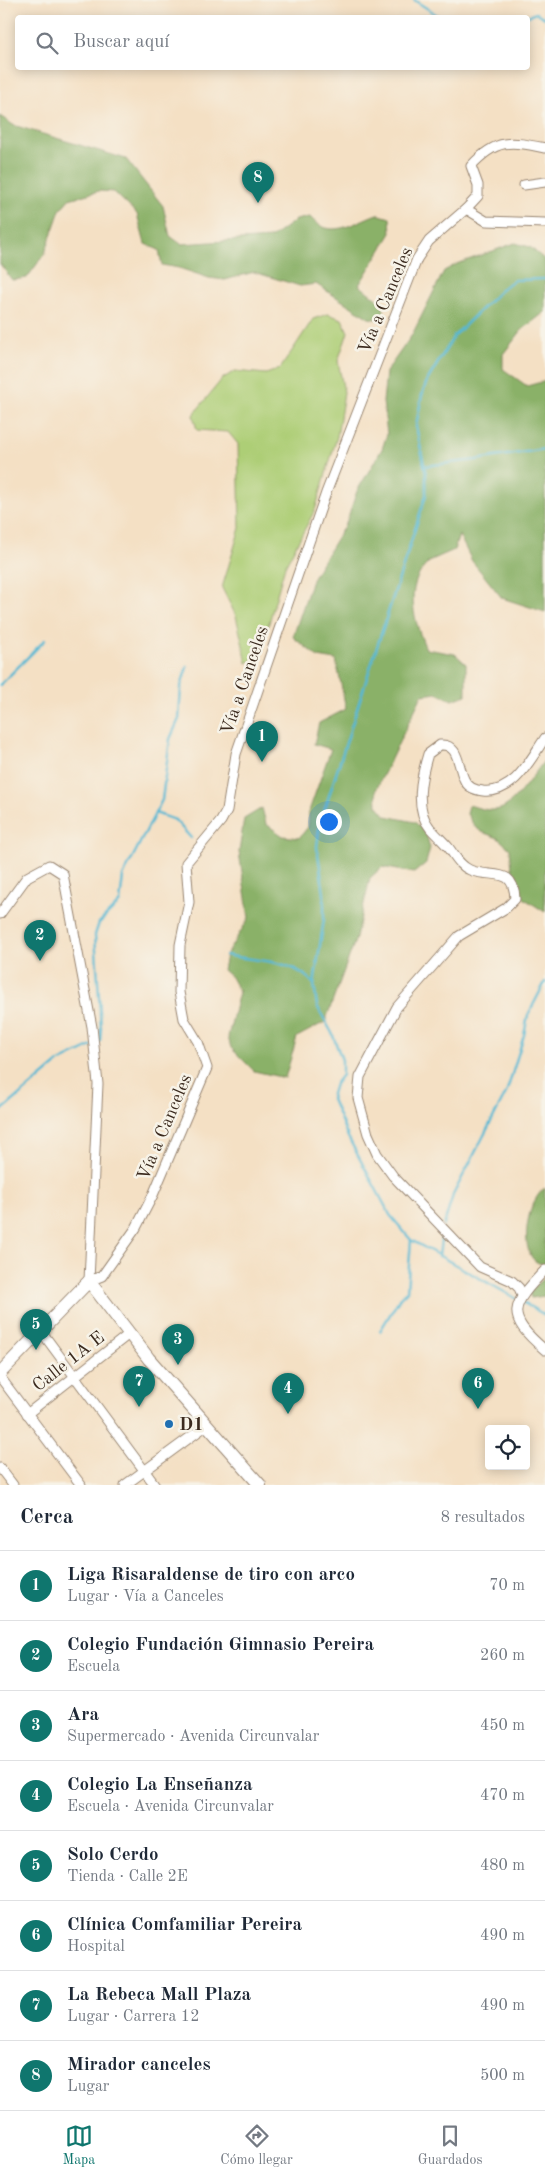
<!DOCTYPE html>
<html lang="es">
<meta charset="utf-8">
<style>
body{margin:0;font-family:"Old Standard TT",serif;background:#f6f6f7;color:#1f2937}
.controls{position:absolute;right:15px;bottom:15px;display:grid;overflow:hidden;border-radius:5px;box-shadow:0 2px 12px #0003}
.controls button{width:45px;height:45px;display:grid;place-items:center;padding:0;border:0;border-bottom:1px solid #e0e1e3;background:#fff;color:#1f2937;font:25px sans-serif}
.you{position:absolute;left:328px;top:821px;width:18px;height:18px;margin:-12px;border:4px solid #fff;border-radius:50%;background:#1a73e8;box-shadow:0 0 0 8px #1a73e833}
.badge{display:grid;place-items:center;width:32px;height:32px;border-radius:50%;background:#0f766e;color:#fff;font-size:16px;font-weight:700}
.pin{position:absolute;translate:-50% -41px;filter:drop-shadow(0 1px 2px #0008)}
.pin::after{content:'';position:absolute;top:26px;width:18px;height:15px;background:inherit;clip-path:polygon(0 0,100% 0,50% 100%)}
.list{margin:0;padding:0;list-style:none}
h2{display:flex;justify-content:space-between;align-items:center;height:65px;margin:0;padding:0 20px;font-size:21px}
h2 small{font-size:16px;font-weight:400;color:#747a83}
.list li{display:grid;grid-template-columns:32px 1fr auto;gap:15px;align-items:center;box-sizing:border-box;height:70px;padding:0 20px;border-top:1px solid #e0e1e3}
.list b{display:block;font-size:19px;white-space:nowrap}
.list p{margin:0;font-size:16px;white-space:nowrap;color:#747a83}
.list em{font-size:16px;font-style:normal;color:#747a83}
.icon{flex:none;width:28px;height:28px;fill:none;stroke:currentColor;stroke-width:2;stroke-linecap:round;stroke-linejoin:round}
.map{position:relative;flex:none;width:545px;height:1485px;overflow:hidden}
.search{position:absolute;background:#fff;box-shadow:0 2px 12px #0003;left:15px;right:15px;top:15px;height:55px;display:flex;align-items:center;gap:12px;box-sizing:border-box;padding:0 18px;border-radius:5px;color:#747a83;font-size:19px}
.sheet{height:625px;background:#fff}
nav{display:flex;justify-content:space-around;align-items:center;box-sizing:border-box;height:70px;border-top:1px solid #e0e1e3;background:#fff;font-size:14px;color:#747a83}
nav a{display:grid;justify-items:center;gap:2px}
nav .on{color:#0f766e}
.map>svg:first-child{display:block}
</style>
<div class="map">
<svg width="545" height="1485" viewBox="0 0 545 1485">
<rect width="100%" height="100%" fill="#f7f3e8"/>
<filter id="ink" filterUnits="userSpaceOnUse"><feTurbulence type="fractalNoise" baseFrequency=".02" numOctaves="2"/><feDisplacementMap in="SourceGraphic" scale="10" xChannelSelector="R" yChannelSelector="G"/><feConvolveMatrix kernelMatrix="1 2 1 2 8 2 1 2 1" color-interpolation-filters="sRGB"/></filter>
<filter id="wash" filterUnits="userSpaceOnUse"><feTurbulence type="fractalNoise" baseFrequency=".0096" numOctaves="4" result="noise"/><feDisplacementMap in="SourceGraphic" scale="20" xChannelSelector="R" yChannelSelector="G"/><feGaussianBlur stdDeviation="1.12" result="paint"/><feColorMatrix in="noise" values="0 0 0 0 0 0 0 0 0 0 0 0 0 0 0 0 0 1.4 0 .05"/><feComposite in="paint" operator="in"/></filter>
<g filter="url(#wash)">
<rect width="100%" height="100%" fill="#f4e0c4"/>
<polygon fill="#adce76" stroke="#747c4a" points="328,314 342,319 348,332 338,361 344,392 337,437 315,510 285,566 260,655 247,663 236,616 222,588 240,528 238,444 228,432 197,430 193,415 222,379 235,371 266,374 280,369 313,319"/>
<g fill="#8ab167" stroke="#626e42">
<path d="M 0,116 L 13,125 L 126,159 L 163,206 L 170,236 L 181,244 L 271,238 L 296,220 L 310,217 C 331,241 352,223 377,214 L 390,218 L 391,233 L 359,285 L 383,304 L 385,320 L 369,318 L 316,284 L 300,286 L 254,272 L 225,280 L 209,278 L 179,268 L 162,265 L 159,250 L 145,244 L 137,214 L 114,192 L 99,191 L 69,199 L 60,210 L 45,253 L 27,278 L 12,280 L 0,264 Z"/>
<path d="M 515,243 L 530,247 L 545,260 L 545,312 L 522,330 L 503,354 L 503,369 L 527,386 L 545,381 L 545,612 L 502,598 L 472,561 L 459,535 L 454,550 C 446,554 433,558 427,564 C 403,588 415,623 426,649 L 455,654 L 466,664 L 466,695 L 452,700 L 437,693 L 422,695 L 376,790 L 377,805 L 386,816 L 415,822 L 426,833 L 430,848 L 426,863 L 414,873 L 382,867 L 370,878 L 356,938 L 325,1022 L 297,1037 L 285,1078 L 254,1071 L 231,1048 L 228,1037 L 239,992 L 231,977 L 223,970 L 226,955 L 249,918 L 239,852 L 244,819 L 262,808 L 266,824 L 283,836 L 299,838 L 308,827 L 309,811 L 331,749 L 314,744 L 319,723 L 346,709 L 336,660 L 318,657 L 293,637 L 313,577 L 346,523 L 357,491 L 382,449 L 387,434 L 383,402 L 386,372 L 412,335 L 444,271 L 457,264 Z"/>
<path d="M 545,760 L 545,912 L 525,899 L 514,888 L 510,849 L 498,838 L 482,832 L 475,827 L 467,814 L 469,805 C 479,808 489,812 500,809 C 514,805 535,772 545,760 Z"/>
<path d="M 545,1188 L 545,1264 C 517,1265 524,1203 545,1188 Z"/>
<polygon points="545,1278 545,1296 531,1298 529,1291"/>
</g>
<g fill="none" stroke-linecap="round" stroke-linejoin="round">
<g stroke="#55b8d3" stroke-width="2.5">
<polyline points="414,0 442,18"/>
<polyline points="523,18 536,13 545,18"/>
<polyline points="424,466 476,460 545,449"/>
<polyline points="0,685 45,640"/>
<polyline points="155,813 175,820 191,838"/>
<path d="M 226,955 C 257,962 293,958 314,984"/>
<polyline points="97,1043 100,1041 101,1028 95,935 99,923 120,902 123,876 162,800 170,739 179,719 181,686 187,667"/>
<polyline points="0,1112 59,1062 92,1046"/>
<polyline points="444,1225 453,1195 507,1091 524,1035 528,1015 545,982"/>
<polyline points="439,1256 442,1232"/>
<polyline points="517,1299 411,1240 390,1215 348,1137 331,1097 335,1084 342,1075 342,1060 332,1033 317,1006 314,984 324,919 324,894 317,847 319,829 325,808 426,495 426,474 416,426 422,395 427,381 454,336 505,286 515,280 545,279"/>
<polyline points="522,1302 545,1315"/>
<polyline points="380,1331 400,1298 407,1291 411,1240"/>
</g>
</g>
</g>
<g filter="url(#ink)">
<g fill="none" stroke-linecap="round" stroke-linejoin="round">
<defs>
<g id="minor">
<polyline points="524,185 545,182"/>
<polyline points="466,209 486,221 545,223"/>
<path d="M 0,914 L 27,877 L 49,865 L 63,874 L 92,1027 L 98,1084 L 89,1281 L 102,1276 L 136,1228 L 153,1195 L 207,1068 L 198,1042 L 184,1019 L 179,992 L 180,945 L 189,902 L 186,863 L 221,821 L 227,810 L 236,754 L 326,493 L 417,259 L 429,241 L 466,209 L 478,196 L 478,185 L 471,166 C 497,138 510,141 545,148"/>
<path d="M 545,1270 C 511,1306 504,1315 545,1350"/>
<path d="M 522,1295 L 519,1288 L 512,1281 L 480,1267 L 393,1176 L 377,1154 L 368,1134 L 358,1098 L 360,1077 L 397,1007 L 459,936 L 506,908 L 515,899 C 514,865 491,879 470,870 C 460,866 455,856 449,848 C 443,841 436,835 430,828 C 414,808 421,777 428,754 L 440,745 C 459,743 458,767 464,779 C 467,787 475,790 483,791 C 514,794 530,760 545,738"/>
<polyline points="41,1331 155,1485"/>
<polyline points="0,1377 81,1485"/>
<polyline points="27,1414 129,1334"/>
<polyline points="0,1468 13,1485"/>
<polyline points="125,1485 207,1425"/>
</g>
<polyline id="secondary" points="0,1373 89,1281 149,1359 260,1485"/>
</defs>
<use href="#minor" stroke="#988571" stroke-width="11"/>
<use href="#secondary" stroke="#988571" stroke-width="14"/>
<use href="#minor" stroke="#fff" stroke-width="9"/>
<use href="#secondary" stroke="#fff" stroke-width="12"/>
</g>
</g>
<circle fill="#1f6fb2" stroke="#f7f3e8" stroke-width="2" cx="169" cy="1424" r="5"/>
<g text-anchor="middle" stroke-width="5" stroke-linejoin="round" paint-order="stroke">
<g font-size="18" fill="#3b2a1e" stroke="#f7f3e8">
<text transform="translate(385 300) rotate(-67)" y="6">Vía a Canceles</text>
<text transform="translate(244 680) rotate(-71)" y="6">Vía a Canceles</text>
<text transform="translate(164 1127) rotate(-67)" y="6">Vía a Canceles</text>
<text transform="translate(68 1361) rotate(-38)" y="6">Calle 1A E</text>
</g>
<g font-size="18" font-weight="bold" fill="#3b2a1e" stroke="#f7f3e8" text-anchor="start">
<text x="179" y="1430">D1</text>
</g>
</g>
</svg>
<div class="controls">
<button><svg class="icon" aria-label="locate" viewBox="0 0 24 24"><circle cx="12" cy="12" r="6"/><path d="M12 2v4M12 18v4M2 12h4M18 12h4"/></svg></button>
</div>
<div class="you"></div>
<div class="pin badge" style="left:262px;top:762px">1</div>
<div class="pin badge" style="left:40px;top:961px">2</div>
<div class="pin badge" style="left:178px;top:1365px">3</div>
<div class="pin badge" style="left:288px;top:1414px">4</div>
<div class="pin badge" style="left:36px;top:1350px">5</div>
<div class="pin badge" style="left:478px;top:1409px">6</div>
<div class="pin badge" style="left:139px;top:1407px">7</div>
<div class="pin badge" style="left:258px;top:203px">8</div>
<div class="search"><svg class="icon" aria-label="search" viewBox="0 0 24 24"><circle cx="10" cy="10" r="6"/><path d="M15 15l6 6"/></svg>Buscar aquí</div>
</div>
<section class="sheet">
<h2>Cerca<small>8 resultados</small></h2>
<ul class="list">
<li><span class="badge">1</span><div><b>Liga Risaraldense de tiro con arco</b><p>Lugar · Vía a Canceles</p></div><em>70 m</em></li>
<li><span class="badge">2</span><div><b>Colegio Fundación Gimnasio Pereira</b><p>Escuela</p></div><em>260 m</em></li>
<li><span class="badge">3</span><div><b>Ara</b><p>Supermercado · Avenida Circunvalar</p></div><em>450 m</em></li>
<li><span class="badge">4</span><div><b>Colegio La Enseñanza</b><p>Escuela · Avenida Circunvalar</p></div><em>470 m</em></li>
<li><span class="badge">5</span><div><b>Solo Cerdo</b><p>Tienda · Calle 2E</p></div><em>480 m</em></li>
<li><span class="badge">6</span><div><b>Clínica Comfamiliar Pereira</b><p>Hospital</p></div><em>490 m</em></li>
<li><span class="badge">7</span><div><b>La Rebeca Mall Plaza</b><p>Lugar · Carrera 12</p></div><em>490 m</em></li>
<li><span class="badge">8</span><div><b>Mirador canceles</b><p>Lugar</p></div><em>500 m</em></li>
</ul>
</section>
<nav>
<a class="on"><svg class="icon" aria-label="map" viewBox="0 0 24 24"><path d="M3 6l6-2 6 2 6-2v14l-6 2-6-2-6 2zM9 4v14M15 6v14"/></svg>Mapa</a>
<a><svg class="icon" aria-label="directions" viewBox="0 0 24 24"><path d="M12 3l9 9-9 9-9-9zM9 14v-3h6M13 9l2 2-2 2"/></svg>Cómo llegar</a>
<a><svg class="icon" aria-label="saved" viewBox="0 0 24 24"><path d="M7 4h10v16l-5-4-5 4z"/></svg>Guardados</a>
</nav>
